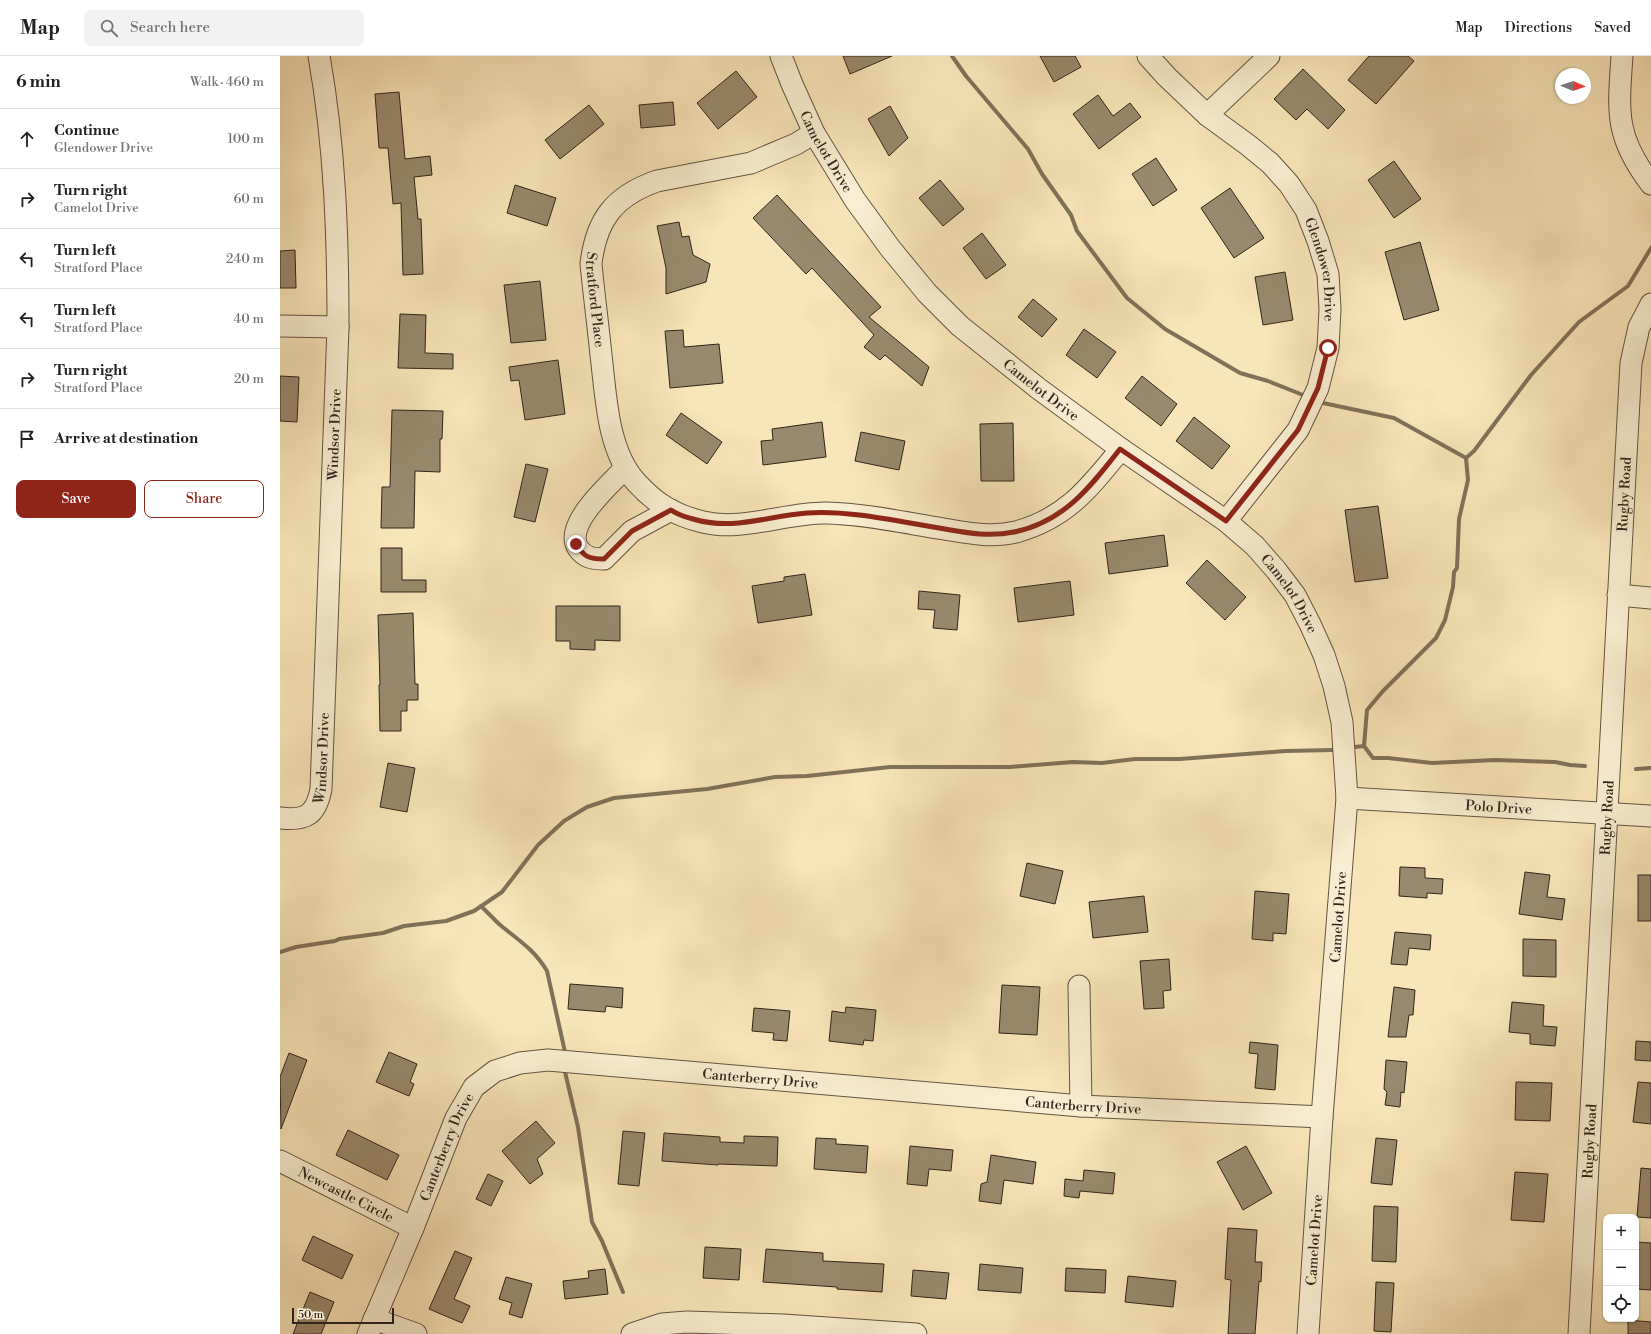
<!DOCTYPE html>
<meta charset="utf-8">
<style>
body{margin:0;font-family:"Libre Bodoni",serif;background:#f2f2f2;color:#202124}
.controls{position:absolute;right:12px;bottom:12px;display:grid;overflow:hidden;border-radius:8px;box-shadow:0 1px 3px #0004}
.controls button{width:36px;height:36px;display:grid;place-items:center;padding:0;border:0;border-bottom:1px solid #e0e0e0;background:#fff;color:#202124;font:20px sans-serif}
.compass{position:absolute;left:1275px;top:12px;width:36px;height:36px;border-radius:50%;background:#fff;box-shadow:0 1px 3px #0004;rotate:92deg}
.scale{position:absolute;left:12px;bottom:10px;width:102px;box-sizing:border-box;padding-left:4px;border:2px solid #32251c;border-top:0;font-size:11px;line-height:14px;white-space:nowrap;color:#32251c;-webkit-text-stroke:3px #faeed2;paint-order:stroke}
.stop{position:absolute;width:12px;height:12px;margin:-9px;border:3px solid #8f2418;border-radius:50%;background:#fff}
.stop.end{background:#8f2418;border-color:#fff;box-shadow:0 1px 4px #0008}
.list{margin:0;padding:0;list-style:none}
h2{display:flex;justify-content:space-between;align-items:center;height:52px;margin:0;padding:0 16px;font-size:17px}
h2 small{font-size:13px;font-weight:400;color:#757577}
.list li{display:grid;grid-template-columns:26px 1fr auto;gap:12px;align-items:center;box-sizing:border-box;height:60px;padding:0 16px;border-top:1px solid #e0e0e0}
.list b{display:block;font-size:15px;white-space:nowrap}
.list p{margin:0;font-size:13px;white-space:nowrap;color:#757577}
.list em{font-size:13px;font-style:normal;color:#757577}
.actions{display:flex;gap:8px;padding:12px 16px}
.actions a{flex:1;padding:9px 0;border:1px solid #8f2418;border-radius:8px;text-align:center;font-size:14px;color:#8f2418}
.actions .main{background:#8f2418;color:#fff}
.icon{flex:none;width:22px;height:22px;fill:none;stroke:currentColor;stroke-width:2;stroke-linecap:round;stroke-linejoin:round}
.map{position:relative;flex:none;width:1371px;height:1278px;overflow:hidden}
header{display:flex;align-items:center;gap:24px;box-sizing:border-box;height:56px;padding:0 20px;background:#fff;border-bottom:1px solid #e0e0e0}
header strong{font-size:19px}
nav{display:flex;gap:22px;margin-inline-start:auto;font-size:14px}
.search{width:280px;height:36px;background:#f2f2f2;display:flex;align-items:center;gap:10px;box-sizing:border-box;padding:0 14px;border-radius:8px;color:#757577;font-size:15px}
main{display:flex}
aside{flex:1;background:#fff}
.map>svg:first-child{display:block}
</style>
<header>
<strong>Map</strong>
<div class="search"><svg class="icon" aria-label="search" viewBox="0 0 24 24"><circle cx="10" cy="10" r="6"/><path d="M15 15l6 6"/></svg>Search here</div>
<nav><a>Map</a><a>Directions</a><a>Saved</a></nav>
</header>
<main>
<aside>
<h2>6 min<small>Walk · 460 m</small></h2>
<ul class="list">
<li><svg class="icon" aria-label="ahead" viewBox="0 0 24 24"><path d="M12 20V5M6 11l6-6 6 6"/></svg><div><b>Continue</b><p>Glendower Drive</p></div><em>100 m</em></li>
<li><svg class="icon" aria-label="right" viewBox="0 0 24 24"><path d="M7 20v-9h11M14 6l5 5-5 5"/></svg><div><b>Turn right</b><p>Camelot Drive</p></div><em>60 m</em></li>
<li><svg class="icon" aria-label="left" viewBox="0 0 24 24"><path d="M17 20v-9H6M10 6l-5 5 5 5"/></svg><div><b>Turn left</b><p>Stratford Place</p></div><em>240 m</em></li>
<li><svg class="icon" aria-label="left" viewBox="0 0 24 24"><path d="M17 20v-9H6M10 6l-5 5 5 5"/></svg><div><b>Turn left</b><p>Stratford Place</p></div><em>40 m</em></li>
<li><svg class="icon" aria-label="right" viewBox="0 0 24 24"><path d="M7 20v-9h11M14 6l5 5-5 5"/></svg><div><b>Turn right</b><p>Stratford Place</p></div><em>20 m</em></li>
<li><svg class="icon" aria-label="arrive" viewBox="0 0 24 24"><path d="M6 21V4h12l-3 4 3 4H6"/></svg><div><b>Arrive at destination</b></div></li>
</ul>
<div class="actions"><a class="main">Save</a><a>Share</a></div>
</aside>
<div class="map">
<svg width="1371" height="1278" viewBox="0 0 1371 1278">
<rect width="100%" height="100%" fill="#f8e5b9"/>
<filter id="stains"><feTurbulence type="fractalNoise" baseFrequency=".005" numOctaves="4"/><feColorMatrix values="0 0 0 0 .2 0 0 0 0 .09 0 0 0 0 .02 0 0 0 .5 -.17"/></filter>
<radialGradient id="worn" r=".72"><stop offset=".6" stop-color="#630" stop-opacity="0"/><stop offset="1" stop-color="#630" stop-opacity=".3"/></radialGradient>
<g fill="none" stroke-linecap="round" stroke-linejoin="round">
<g stroke="#81715a" stroke-width="4">
<polyline points="672,0 686,20 748,93 762,118 791,159 797,175 847,242 885,273 960,317 988,325 1023,339"/>
<polyline points="1043,347 1114,362 1186,402"/>
<polyline points="1186,402 1188,424 1179,463 1177,512 1174,516 1173,531 1165,564 1156,582 1103,635 1087,654 1084,690 1093,702 1108,702 1152,707 1215,704 1275,706 1290,709 1305,710"/>
<polyline points="1186,402 1194,395 1251,319 1299,266 1348,230 1371,192"/>
<polyline points="1075,691 1084,690"/>
<polyline points="1356,713 1371,712"/>
<path d="M 201,850 C 207,856 213,862 219,868 C 238,884 254,893 267,915 L 285,996"/>
<polyline points="0,896 16,891 55,885 59,883 103,877 124,870 166,865 194,855 222,836 258,789 284,765 307,751 334,742 427,733 495,721 527,720 610,711 730,711 793,706 822,707 855,703 900,703 1005,695 1053,694"/>
<polyline points="285,1016 298,1071 312,1166 322,1185 343,1236"/>
</g>
</g>
<g fill="#99896e" stroke="#32251c">
<polygon points="563,0 612,0 570,18"/>
<polygon points="760,0 795,0 801,11 774,26"/>
<polygon points="1089,0 1128,0 1134,5 1096,48 1068,24"/>
<polygon points="1023,13 1065,54 1048,73 1027,53 1016,64 994,43"/>
<polygon points="456,15 477,41 438,73 417,47"/>
<polygon points="119,36 125,103 150,100 152,119 134,121 138,163 141,163 143,218 123,219 121,147 113,148 108,92 99,92 95,38"/>
<polygon points="818,39 833,60 850,47 861,61 819,93 793,58"/>
<polygon points="393,46 395,69 361,72 359,49"/>
<polygon points="309,49 324,68 280,103 265,84"/>
<polygon points="610,50 628,82 609,100 588,63"/>
<polygon points="876,102 897,134 873,150 852,118"/>
<polygon points="1114,105 1141,143 1114,162 1088,124"/>
<polygon points="660,124 684,153 663,170 639,142"/>
<polygon points="235,129 276,142 267,170 227,157"/>
<polygon points="950,132 984,182 954,202 921,152"/>
<polygon points="497,139 601,251 589,261 649,311 642,330 605,299 600,304 584,291 594,279 532,212 526,218 473,162"/>
<polygon points="399,166 402,181 409,180 413,199 430,208 426,226 386,238 386,212 377,170"/>
<polygon points="702,177 726,209 706,223 683,192"/>
<polygon points="1140,186 1159,254 1124,264 1105,196"/>
<polygon points="15,194 16,232 0,232 0,195"/>
<polygon points="1005,216 1013,264 983,269 975,221"/>
<polygon points="260,225 266,284 231,287 224,229"/>
<polygon points="753,243 777,263 762,281 738,261"/>
<polygon points="120,258 146,259 145,297 173,298 173,313 118,312"/>
<polygon points="804,273 836,296 817,322 786,299"/>
<polygon points="403,274 404,291 439,288 443,327 390,332 385,275"/>
<polygon points="278,304 285,358 245,364 239,324 231,325 229,311"/>
<polygon points="0,320 19,321 17,366 0,365"/>
<polygon points="862,320 897,348 881,370 845,342"/>
<polygon points="112,354 163,355 162,383 160,383 160,416 135,415 134,472 101,472 102,431 110,431"/>
<polygon points="401,357 442,386 427,408 386,379"/>
<polygon points="914,361 950,390 932,413 896,385"/>
<polygon points="542,366 546,401 483,409 481,385 493,384 492,373"/>
<polygon points="733,367 734,425 701,425 700,368"/>
<polygon points="581,376 625,385 619,414 575,405"/>
<polygon points="246,408 268,413 255,466 234,461"/>
<polygon points="1098,450 1108,522 1075,526 1065,454"/>
<polygon points="884,479 888,510 829,518 825,487"/>
<polygon points="101,492 122,492 122,524 146,524 146,536 101,536"/>
<polygon points="927,504 966,541 945,564 906,527"/>
<polygon points="525,518 532,559 478,567 472,530 504,525 504,521"/>
<polygon points="790,525 794,559 738,566 734,532"/>
<polygon points="639,535 680,539 677,574 653,572 655,554 638,553"/>
<polygon points="276,550 340,550 340,585 315,584 315,594 290,593 290,585 276,585"/>
<polygon points="133,557 135,628 138,628 138,644 127,644 127,655 121,655 121,675 100,675 99,629 100,629 98,559"/>
<polygon points="108,707 135,712 127,756 100,751"/>
<polygon points="747,807 783,815 775,848 740,840"/>
<polygon points="1120,811 1145,812 1145,822 1163,823 1162,838 1147,837 1147,842 1119,840"/>
<polygon points="1245,816 1270,819 1267,841 1285,843 1282,864 1239,858"/>
<rect x="1358" y="819" width="13" height="46"/>
<polygon points="975,835 1009,838 1006,878 993,877 993,885 972,883"/>
<polygon points="864,840 868,876 813,882 809,846"/>
<polygon points="1115,876 1151,879 1150,894 1129,892 1127,909 1111,908"/>
<polygon points="1243,883 1276,884 1276,921 1243,920"/>
<polygon points="889,903 891,934 883,935 884,952 864,953 860,905"/>
<polygon points="290,928 343,932 342,952 326,950 325,956 288,953"/>
<polygon points="722,929 760,931 757,979 719,977"/>
<polygon points="1114,931 1135,934 1133,959 1129,959 1126,981 1108,981"/>
<polygon points="1232,946 1264,949 1263,970 1277,971 1275,990 1250,988 1250,978 1229,976"/>
<polygon points="566,951 596,954 593,985 584,984 583,989 549,985 552,955 565,957"/>
<polygon points="474,952 510,955 507,985 493,984 494,977 472,975"/>
<polygon points="1356,985 1371,986 1371,1005 1355,1004"/>
<polygon points="970,986 998,989 995,1034 975,1032 978,998 969,997"/>
<polygon points="109,996 137,1008 130,1026 134,1028 129,1040 96,1026"/>
<polygon points="9,997 27,1004 1,1073 0,1021"/>
<polygon points="1106,1004 1127,1006 1124,1037 1121,1036 1120,1051 1105,1049 1107,1036 1104,1033"/>
<polygon points="1236,1026 1272,1027 1270,1065 1235,1064"/>
<polygon points="1358,1026 1371,1027 1371,1068 1353,1066"/>
<polygon points="256,1065 275,1087 257,1103 263,1118 250,1128 222,1095"/>
<polygon points="68,1074 119,1099 107,1124 56,1099"/>
<polygon points="343,1075 365,1077 359,1130 338,1128"/>
<polygon points="384,1077 440,1081 440,1086 464,1087 464,1080 498,1081 497,1110 438,1108 438,1109 382,1105"/>
<polygon points="536,1082 556,1083 556,1088 588,1090 586,1117 534,1113"/>
<polygon points="1096,1082 1117,1084 1112,1129 1091,1127"/>
<polygon points="630,1090 673,1094 671,1115 649,1113 647,1130 627,1128"/>
<polygon points="966,1090 992,1137 963,1154 937,1106"/>
<polygon points="711,1099 756,1106 753,1128 724,1124 721,1148 699,1145 701,1128 707,1126"/>
<polygon points="1361,1112 1371,1113 1371,1162 1357,1161"/>
<polygon points="804,1114 835,1117 833,1138 800,1135 799,1142 784,1140 785,1123 803,1125"/>
<polygon points="1235,1116 1268,1118 1264,1166 1231,1164"/>
<polygon points="208,1118 223,1125 211,1150 196,1143"/>
<polygon points="1094,1150 1118,1151 1116,1206 1092,1205"/>
<polygon points="948,1172 977,1174 975,1206 982,1206 981,1226 979,1225 975,1278 948,1278 951,1224 945,1223"/>
<polygon points="33,1180 73,1199 62,1223 22,1204"/>
<polygon points="1356,1186 1371,1187 1371,1234 1356,1233"/>
<polygon points="425,1191 461,1193 459,1224 423,1222"/>
<polygon points="486,1193 543,1197 543,1205 604,1208 602,1236 557,1233 557,1231 483,1226"/>
<polygon points="175,1195 192,1202 174,1243 190,1250 182,1267 149,1253"/>
<polygon points="700,1208 743,1212 741,1237 698,1234"/>
<polygon points="786,1212 826,1214 825,1237 785,1235"/>
<polygon points="325,1213 328,1238 285,1243 283,1225 309,1222 308,1215"/>
<polygon points="633,1214 669,1217 666,1243 631,1240"/>
<polygon points="848,1220 896,1225 893,1251 845,1246"/>
<polygon points="226,1221 252,1228 242,1262 229,1258 232,1247 219,1243"/>
<polygon points="1096,1226 1114,1227 1111,1276 1094,1275"/>
<polygon points="30,1236 54,1246 41,1278 13,1278"/>
<polygon points="1348,1264 1371,1266 1371,1278 1348,1278"/>
</g>
<g fill="none" stroke-linecap="round" stroke-linejoin="round">
<defs>
<g id="minor">
<path id="s1" d="M 501,0 L 512,28 L 534,77 L 575,144 L 610,192 L 647,237 L 680,270 L 759,333 L 841,393 L 946,465 L 975,490 L 996,514 L 1015,539 L 1030,568 L 1044,599 L 1054,630 L 1062,666 L 1067,742 L 1042,1061 L 1028,1278"/>
<path id="s2" d="M 868,0 L 887,21 L 927,59 L 968,89 L 990,107 L 1009,128 L 1026,154 L 1038,185 L 1048,218 L 1050,253 L 1048,292 L 1038,332 L 1018,374 L 946,465"/>
<path d="M 1342,0 C 1338,57 1335,81 1371,128"/>
<polyline points="927,59 989,0"/>
<path id="s3" d="M 534,77 L 516,88 L 471,107 L 377,125 C 334,140 316,164 311,208 C 314,239 318,269 321,299 C 326,339 327,394 356,426 C 376,448 394,459 423,466 C 462,476 507,456 547,457 C 586,458 626,467 664,473 C 688,477 712,482 736,476 C 787,462 809,432 841,393"/>
<polyline points="0,270 58,271"/>
<path d="M 345,412 C 331,428 283,468 298,492 C 305,502 313,503 324,503 L 352,475 L 391,454"/>
<polyline points="1338,539 1371,542"/>
<path id="s4" d="M 1067,742 L 1371,760"/>
<path id="s5" d="M 0,762 C 26,765 36,759 41,733 L 58,271 C 58,180 55,90 39,0"/>
<polyline points="799,930 801,1050"/>
<path id="s6" d="M 0,1105 L 133,1172"/>
<polyline points="94,1263 136,1278"/>
<path id="s7" d="M 88,1278 L 133,1172 L 176,1062 L 194,1031 L 215,1015 L 240,1007 L 268,1004 L 801,1050 L 1042,1061"/>
<polyline points="352,1278 382,1268 407,1266 503,1269 636,1278"/>
<path id="s8" d="M 1299,1278 L 1351,307 L 1359,271 L 1371,248"/>
</g>
</defs>
<use href="#minor" stroke="#645543" stroke-width="23"/>
<use href="#minor" stroke="#faeed2" stroke-width="21"/>
</g>
<g fill="none" stroke-linecap="round" stroke-linejoin="round">
<path stroke="#8f2418" stroke-width="5" d="M 296,488 C 304,501 309,503 324,503 L 352,475 L 391,454 C 398,459 405,461 413,463 C 453,475 487,460 527,457 C 571,454 620,466 665,473 C 688,477 710,481 734,476 C 784,466 811,430 840,393 L 946,465 L 1018,374 L 1038,332 L 1048,292"/>
</g>
<g text-anchor="middle" stroke-width="3" stroke-linejoin="round" paint-order="stroke">
<g font-size="14" fill="#32251c" stroke="#faeed2">
<text dy="5" stroke="none"><textPath href="#s1" startOffset="106">Camelot Drive</textPath></text>
<text dy="5" stroke="none"><textPath href="#s2" startOffset="284">Glendower Drive</textPath></text>
<text dy="5" stroke="none"><textPath href="#s3" startOffset="315">Stratford Place</textPath></text>
<text dy="5" stroke="none"><textPath href="#s1" startOffset="430">Camelot Drive</textPath></text>
<text dy="5" stroke="none"><textPath href="#s5" startOffset="413">Windsor Drive</textPath></text>
<text dy="5" stroke="none"><textPath href="#s8" startOffset="841">Rugby Road</textPath></text>
<text dy="5" stroke="none"><textPath href="#s1" startOffset="754">Camelot Drive</textPath></text>
<text dy="5" stroke="none"><textPath href="#s5" startOffset="89">Windsor Drive</textPath></text>
<text dy="5" stroke="none"><textPath href="#s4" startOffset="152">Polo Drive</textPath></text>
<text dy="5" stroke="none"><textPath href="#s8" startOffset="517">Rugby Road</textPath></text>
<text transform="translate(1058 861) rotate(-86)" y="5">Camelot Drive</text>
<text dy="5" stroke="none"><textPath href="#s7" startOffset="563">Canterberry Drive</textPath></text>
<text dy="5" stroke="none"><textPath href="#s7" startOffset="887">Canterberry Drive</textPath></text>
<text dy="5" stroke="none"><textPath href="#s8" startOffset="193">Rugby Road</textPath></text>
<text dy="5" stroke="none"><textPath href="#s7" startOffset="203">Canterberry Drive</textPath></text>
<text dy="5" stroke="none"><textPath href="#s6" startOffset="74">Newcastle Circle</textPath></text>
<text transform="translate(1034 1184) rotate(-86)" y="5">Camelot Drive</text>
</g>
</g>
<rect width="100%" height="100%" filter="url(#stains)"/>
<rect width="100%" height="100%" fill="url(#worn)"/>
</svg>
<div class="controls">
<button>+</button>
<button>−</button>
<button><svg class="icon" aria-label="locate" viewBox="0 0 24 24"><circle cx="12" cy="12" r="6"/><path d="M12 2v4M12 18v4M2 12h4M18 12h4"/></svg></button>
</div>
<svg class="compass" viewBox="-18 -18 36 36"><path d="M0-13l5 13h-10z" fill="#e53935"/><path d="M0 13l5-13h-10z" fill="#757577"/></svg>
<div class="scale">50 m</div>
<div class="stop" style="left:1048px;top:292px"></div>
<div class="stop end" style="left:296px;top:488px"></div>
</div>
</main>
